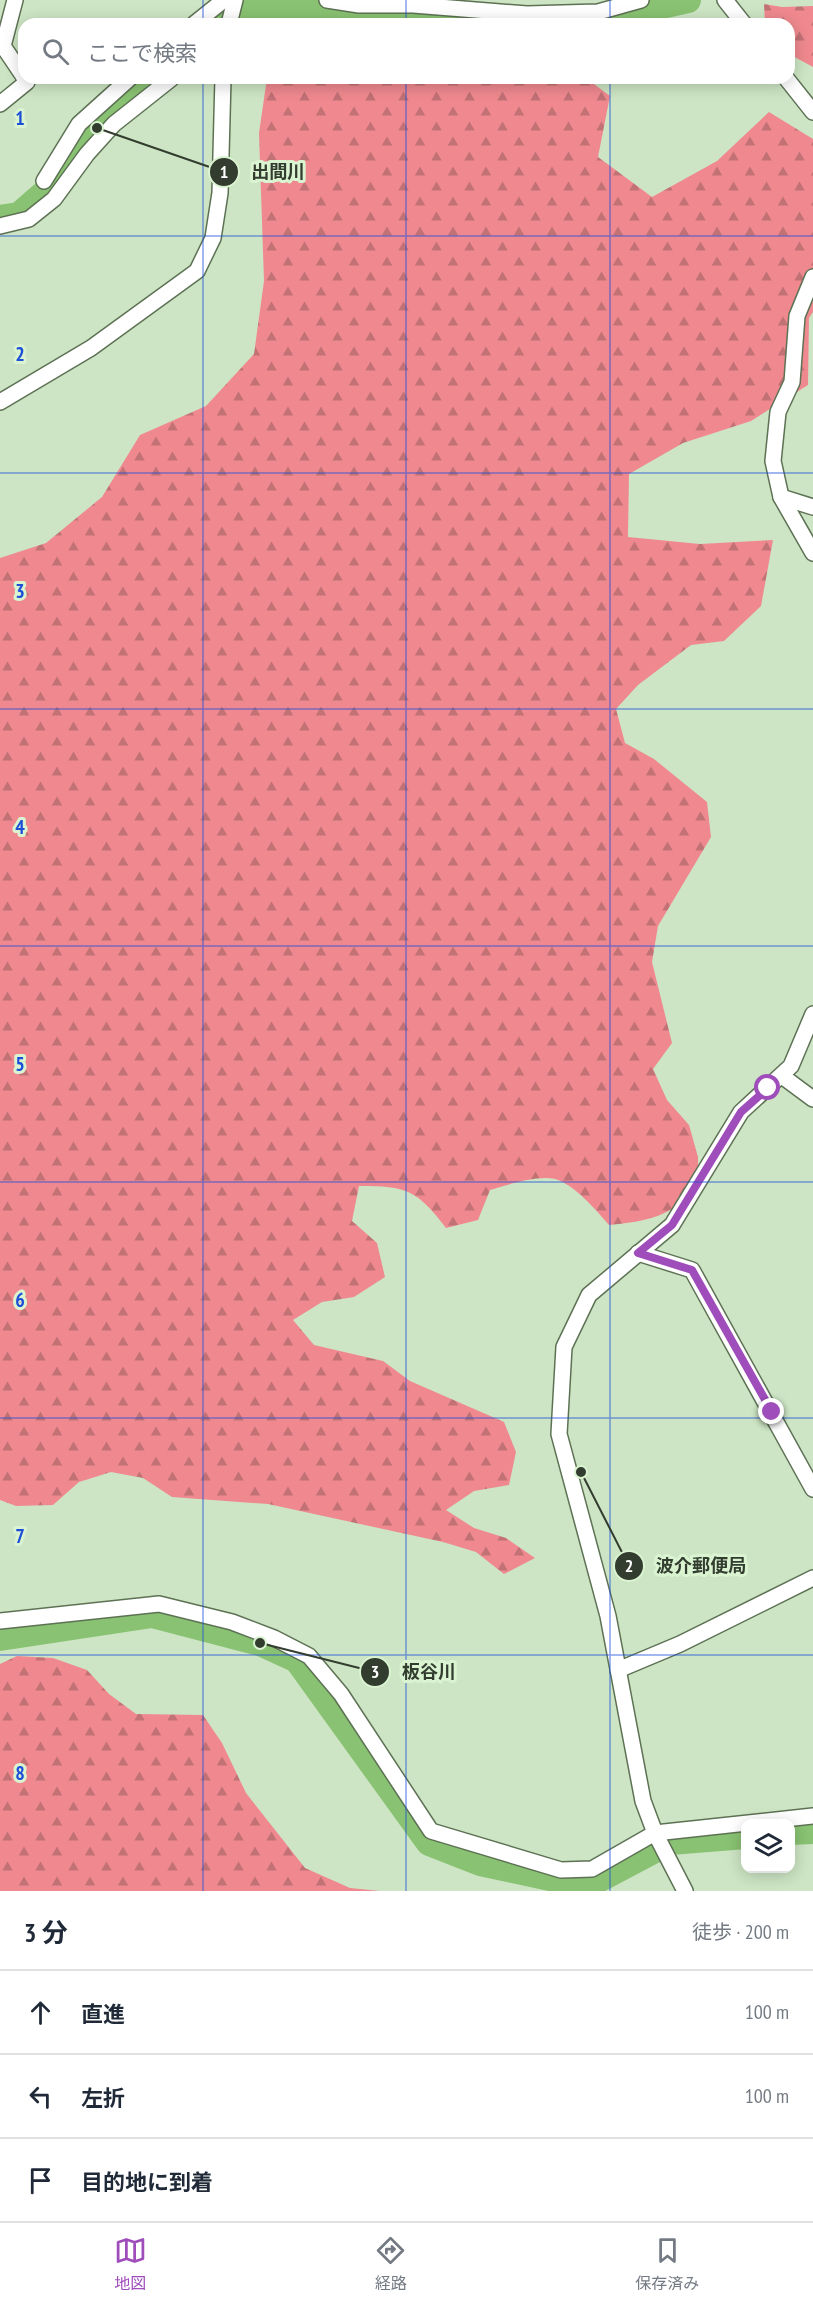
<!DOCTYPE html>
<html lang="ja">
<meta charset="utf-8">
<style>
body{margin:0;font-family:"PT Sans Narrow","Noto Sans JP",sans-serif;background:#f6f6f7;color:#1f2937}
.controls{position:absolute;right:18px;bottom:18px;display:grid;overflow:hidden;border-radius:12px;box-shadow:0 3px 15px #0003}
.controls button{width:54px;height:54px;display:grid;place-items:center;padding:0;border:0;border-bottom:2px solid #e0e1e3;background:#fff;color:#1f2937;font:30px sans-serif}
.stop{position:absolute;width:18px;height:18px;margin:-14px;border:4px solid #a04dbc;border-radius:50%;background:#fff}
.stop.end{background:#a04dbc;border-color:#fff;box-shadow:0 2px 6px #0008}
.list{margin:0;padding:0;list-style:none}
h2{display:flex;justify-content:space-between;align-items:center;height:78px;margin:0;padding:0 24px;font-size:26px}
h2 small{font-size:20px;font-weight:400;color:#747a83}
.list li{display:grid;grid-template-columns:39px 1fr auto;gap:18px;align-items:center;box-sizing:border-box;height:84px;padding:0 24px;border-top:2px solid #e0e1e3}
.list b{display:block;font-size:22px;white-space:nowrap}
.list em{font-size:20px;font-style:normal;color:#747a83}
.icon{flex:none;width:33px;height:33px;fill:none;stroke:currentColor;stroke-width:2;stroke-linecap:round;stroke-linejoin:round}
.map{position:relative;flex:none;width:813px;height:1891px;overflow:hidden}
.search{position:absolute;background:#fff;box-shadow:0 3px 15px #0003;left:18px;right:18px;top:18px;height:66px;display:flex;align-items:center;gap:15px;box-sizing:border-box;padding:0 21px;border-radius:18px;color:#747a83;font-size:22px}
.sheet{height:330px;background:#fff}
nav{display:flex;justify-content:space-around;align-items:center;box-sizing:border-box;height:84px;border-top:2px solid #e0e1e3;background:#fff;font-size:16px;color:#747a83}
nav a{display:grid;justify-items:center;gap:3px}
nav .on{color:#a04dbc}
.map>svg:first-child{display:block}
</style>
<div class="map">
<svg width="813" height="1891" viewBox="0 0 813 1891">
<defs>
<pattern id="forest-firs" width="22" height="20" patternUnits="userSpaceOnUse" patternTransform="scale(1.5)"><rect width="22" height="20" fill="#ef898f"/><path d="M5 1l3.5 6h-7zM16 11l3.5 6h-7z" fill="#c27175"/></pattern>
</defs>
<rect width="100%" height="100%" fill="#cde5c4"/>
<g fill="url(#forest-firs)">
<polygon points="309,2 347,24 294,24"/>
<polygon points="764,4 782,7 813,6 813,67 789,54 789,24 765,24"/>
<path d="M 267,78 L 586,78 L 610,96 L 598,157 L 652,197 L 717,161 L 769,112 L 813,139 L 813,312 L 809,318 L 808,385 L 751,421 L 683,443 L 629,474 L 628,537 L 700,544 L 773,540 L 761,606 L 724,641 L 691,645 L 638,685 L 616,709 L 625,743 L 654,759 L 707,802 L 711,837 L 658,926 L 652,962 L 672,1043 L 653,1069 L 667,1100 L 689,1125 L 698,1157 L 698,1190 C 666,1217 650,1221 609,1225 C 596,1210 575,1185 555,1179 C 537,1175 507,1185 490,1190 L 478,1220 L 446,1228 C 417,1190 407,1186 359,1186 L 352,1221 L 377,1243 L 385,1277 L 354,1297 L 322,1302 L 293,1320 L 314,1345 L 383,1361 L 410,1381 L 504,1422 L 516,1452 L 509,1485 L 474,1491 L 446,1510 L 474,1528 L 506,1538 L 535,1558 L 504,1574 L 476,1552 L 443,1542 L 268,1504 L 172,1497 L 143,1478 L 111,1472 L 79,1482 L 53,1505 L 16,1506 L 0,1500 L 0,558 L 46,543 L 102,497 L 140,435 L 206,406 L 254,354 L 264,281 L 259,133 Z"/>
<polygon points="17,1656 53,1658 87,1670 109,1694 136,1714 203,1715 222,1743 246,1793 305,1868 350,1888 380,1891 0,1891 0,1664"/>
</g>
<g fill="none" stroke-linecap="round" stroke-linejoin="round">
<g stroke="#89c272" stroke-width="26">
<polyline points="214,24 241,9 292,7 404,22 586,23 688,0"/>
<polyline points="0,218 19,215 58,181 97,128 151,78"/>
<polyline points="0,1638 152,1615 260,1643 297,1660 429,1843 480,1863 587,1886 670,1842 746,1836"/>
<polyline points="790,1832 813,1831"/>
</g>
<defs>
<g id="minor">
<polyline points="15,0 3,46 24,77"/>
<polyline points="327,0 359,5 413,5 527,14 598,12 641,0"/>
<polyline points="725,0 744,24"/>
<polyline points="194,24 224,0"/>
<polyline points="229,24 235,0"/>
<polyline points="786,78 813,112"/>
<polyline points="0,104 27,82 24,78"/>
<polyline points="44,181 79,124 130,78"/>
<polyline points="0,226 29,219 54,199 87,154 114,124 172,78"/>
<polyline points="813,277 797,316 792,382 778,412 773,461 781,497 813,553"/>
<polyline points="0,402 91,348 197,271 213,238 220,193 223,78"/>
<polyline points="781,497 813,507"/>
<polyline points="782,1076 813,1099"/>
<polyline points="638,1253 692,1270 813,1489"/>
<polyline points="0,1621 159,1604 232,1622 274,1638 309,1656 341,1694 431,1831 561,1870 592,1869 655,1833 813,1816"/>
<polyline points="618,1670 680,1644 813,1578"/>
<polyline points="685,1891 655,1833 643,1801 608,1616 559,1434 564,1347 589,1295 672,1225 741,1112 791,1066 813,1014"/>
</g>
</defs>
<use href="#minor" stroke="#5d7254" stroke-width="18"/>
<use href="#minor" stroke="#fff" stroke-width="15"/>
</g>
<g fill="none" stroke-linecap="round" stroke-linejoin="round">
<polyline stroke="#a04dbc" stroke-width="8" points="768,1088 741,1112 672,1225 638,1253 692,1270 772,1412"/>
</g>
<path fill="none" stroke="#1d4ed8" stroke-width="1.5" stroke-opacity="0.55" d="M 203,0 L 203,24M 406,0 L 406,24M 610,0 L 610,24M 203,78 L 203,1891M 406,78 L 406,1891M 610,78 L 610,1891M 0,236 L 813,236M 0,473 L 813,473M 0,709 L 813,709M 0,946 L 813,946M 0,1182 L 813,1182M 0,1418 L 813,1418M 0,1655 L 813,1655"/>
<g font-size="20" text-anchor="middle" font-weight="bold" fill="#1d4ed8" stroke="#daf3d1" stroke-width="6" stroke-linejoin="round" paint-order="stroke">
<text x="20" y="125">1</text>
<text x="20" y="361">2</text>
<text x="20" y="598">3</text>
<text x="20" y="834">4</text>
<text x="20" y="1071">5</text>
<text x="20" y="1307">6</text>
<text x="20" y="1543">7</text>
<text x="20" y="1780">8</text>
</g>
<path fill="none" stroke="#323c2f" stroke-width="2" d="M97 128L224 172M581 1472L629 1566M260 1643L375 1672"/>
<g fill="#323c2f" stroke="#daf3d1" stroke-width="2">
<circle cx="97" cy="128" r="6"/>
<circle cx="581" cy="1472" r="6"/>
<circle cx="260" cy="1643" r="6"/>
<circle cx="224" cy="172" r="15"/>
<circle cx="629" cy="1566" r="15"/>
<circle cx="375" cy="1672" r="15"/>
</g>
<g font-size="18" text-anchor="middle" font-weight="bold" fill="#fff">
<text x="224" y="178">1</text>
<text x="629" y="1572">2</text>
<text x="375" y="1678">3</text>
</g>
<g font-size="18" text-anchor="middle" font-weight="bold" fill="#323c2f" stroke="#daf3d1" stroke-width="6" stroke-linejoin="round" paint-order="stroke">
<text x="278" y="178">出間川</text>
<text x="701" y="1572">波介郵便局</text>
<text x="429" y="1678">板谷川</text>
</g>
</svg>
<div class="controls">
<button><svg class="icon" aria-label="layers" viewBox="0 0 24 24"><path d="M12 4l9 5-9 5-9-5zM3 14l9 5 9-5"/></svg></button>
</div>
<div class="stop" style="left:768px;top:1088px"></div>
<div class="stop end" style="left:772px;top:1412px"></div>
<div class="search"><svg class="icon" aria-label="search" viewBox="0 0 24 24"><circle cx="10" cy="10" r="6"/><path d="M15 15l6 6"/></svg>ここで検索</div>
</div>
<section class="sheet">
<h2>3 分<small>徒歩 · 200 m</small></h2>
<ul class="list">
<li><svg class="icon" aria-label="ahead" viewBox="0 0 24 24"><path d="M12 20V5M6 11l6-6 6 6"/></svg><div><b>直進</b></div><em>100 m</em></li>
<li><svg class="icon" aria-label="left" viewBox="0 0 24 24"><path d="M17 20v-9H6M10 6l-5 5 5 5"/></svg><div><b>左折</b></div><em>100 m</em></li>
<li><svg class="icon" aria-label="arrive" viewBox="0 0 24 24"><path d="M6 21V4h12l-3 4 3 4H6"/></svg><div><b>目的地に到着</b></div></li>
</ul>
</section>
<nav>
<a class="on"><svg class="icon" aria-label="map" viewBox="0 0 24 24"><path d="M3 6l6-2 6 2 6-2v14l-6 2-6-2-6 2zM9 4v14M15 6v14"/></svg>地図</a>
<a><svg class="icon" aria-label="directions" viewBox="0 0 24 24"><path d="M12 3l9 9-9 9-9-9zM9 14v-3h6M13 9l2 2-2 2"/></svg>経路</a>
<a><svg class="icon" aria-label="saved" viewBox="0 0 24 24"><path d="M7 4h10v16l-5-4-5 4z"/></svg>保存済み</a>
</nav>
